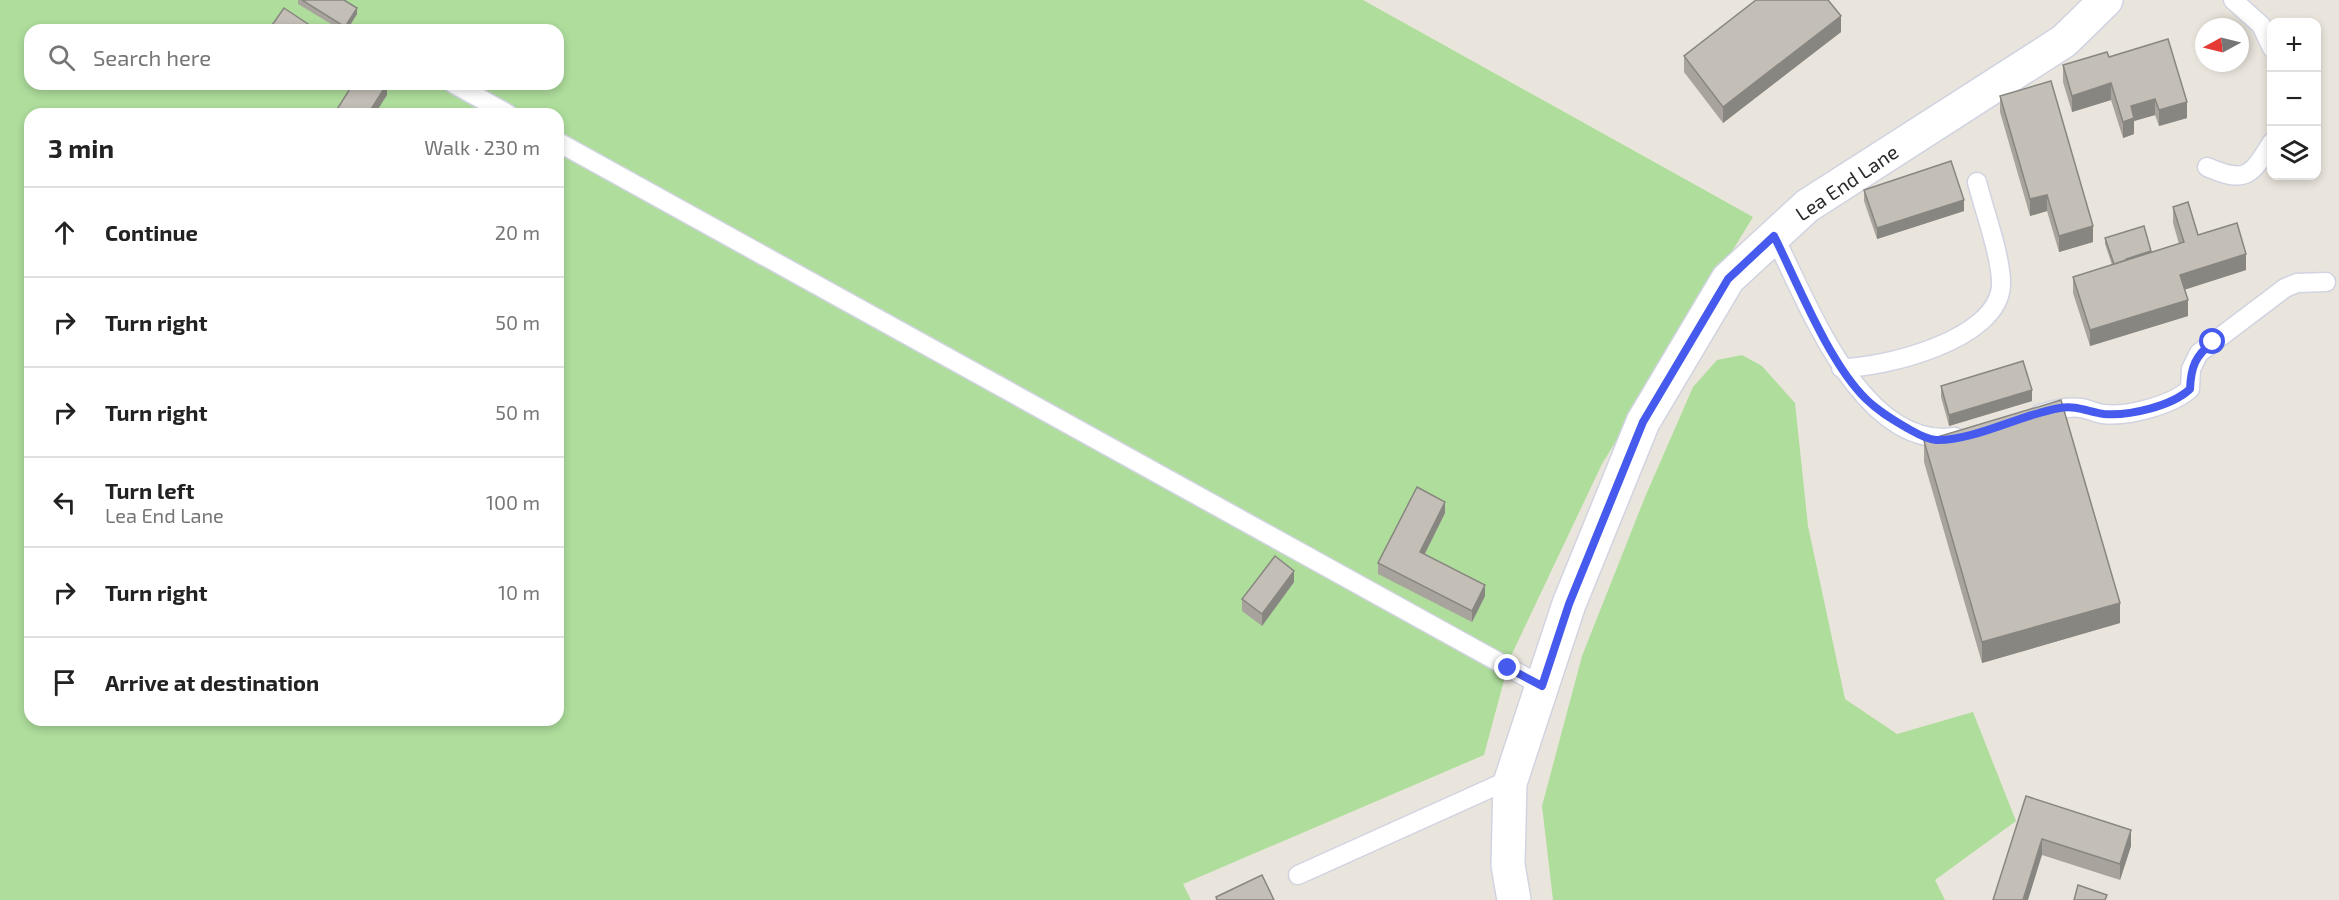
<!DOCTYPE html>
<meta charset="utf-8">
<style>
body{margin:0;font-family:"Exo 2",sans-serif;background:#f6f6f6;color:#222}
.controls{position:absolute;right:18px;top:18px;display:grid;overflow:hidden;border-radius:12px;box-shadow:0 3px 9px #0003}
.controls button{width:54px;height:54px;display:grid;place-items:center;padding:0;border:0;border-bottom:2px solid #e0e0e0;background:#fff;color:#222;font:30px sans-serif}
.compass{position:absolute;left:2195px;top:18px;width:54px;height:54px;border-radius:50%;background:#fff;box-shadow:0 3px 9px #0003;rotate:263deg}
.stop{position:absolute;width:18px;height:18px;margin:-14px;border:4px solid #465bed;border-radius:50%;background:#fff}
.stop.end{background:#465bed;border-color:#fff;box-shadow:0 2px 6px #0008}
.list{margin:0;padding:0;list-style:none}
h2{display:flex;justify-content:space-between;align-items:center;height:78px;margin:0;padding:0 24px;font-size:26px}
h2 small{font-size:20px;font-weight:400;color:#767676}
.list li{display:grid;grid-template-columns:39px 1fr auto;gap:18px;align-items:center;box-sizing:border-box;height:90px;padding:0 24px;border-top:2px solid #e0e0e0}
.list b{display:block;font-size:22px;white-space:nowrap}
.list p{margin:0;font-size:20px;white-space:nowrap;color:#767676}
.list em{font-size:20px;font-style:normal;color:#767676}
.icon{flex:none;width:33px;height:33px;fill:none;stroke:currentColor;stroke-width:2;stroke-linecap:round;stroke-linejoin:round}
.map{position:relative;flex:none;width:2339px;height:900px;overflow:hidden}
.search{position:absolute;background:#fff;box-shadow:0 3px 9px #0003;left:24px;top:24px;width:540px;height:66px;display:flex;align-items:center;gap:15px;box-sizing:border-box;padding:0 21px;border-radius:18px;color:#767676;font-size:22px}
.panel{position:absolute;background:#fff;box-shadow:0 3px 9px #0003;left:24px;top:108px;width:540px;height:618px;border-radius:18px}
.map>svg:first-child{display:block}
</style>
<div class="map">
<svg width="2339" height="900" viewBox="0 0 2339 900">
<rect width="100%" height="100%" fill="#eae5dc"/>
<g fill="#aedd9c" fill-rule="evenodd">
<path d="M 0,0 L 1363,0 L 1753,217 L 1602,464 L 1510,658 L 1484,755 L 1183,884 L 1191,900 L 0,900 ZM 30,30 L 558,30 L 558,84 L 30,84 ZM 30,114 L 558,114 L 558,720 L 30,720 Z"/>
<polygon points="1742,355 1762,366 1795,403 1808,526 1845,699 1897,734 1973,712 2016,821 1935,880 1945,900 1553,900 1542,806 1582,656 1645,497 1693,387 1717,360"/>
</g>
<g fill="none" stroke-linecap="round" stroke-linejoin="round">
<defs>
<g id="lane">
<polyline points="2233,0 2261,25 2272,48"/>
<polyline points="454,84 508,114"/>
<polyline points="558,142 1542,686"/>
<path d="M 2207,167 C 2246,184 2251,176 2272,142"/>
<path d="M 1774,236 C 1808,303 1862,451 1955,437"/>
<path d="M 1841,368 C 1883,368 1999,340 2001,285 C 2002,259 1984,210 1977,182"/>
<path d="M 2040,414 C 2053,410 2067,406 2081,408 C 2088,409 2095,413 2103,414 C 2128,417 2172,405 2190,389 L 2191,369 L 2199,353 L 2285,288 L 2297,283 L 2326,282"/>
<polyline points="1298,875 1511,779"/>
</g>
<polyline id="street" points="1514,900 1508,865 1510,783 1569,604 1643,422 1728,279 1807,206 2064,41 2106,0"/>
</defs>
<use href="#lane" stroke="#d1d3e1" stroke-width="21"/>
<use href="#street" stroke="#d1d3e1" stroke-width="36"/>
<use href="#lane" stroke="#fff" stroke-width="18"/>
<use href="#street" stroke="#fff" stroke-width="33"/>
</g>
<g fill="#a8a49d">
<polygon points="298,0 344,0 357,14 347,30 341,30 298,4"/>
<polygon points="1841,32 1723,123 1684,72 1684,56"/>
<polygon points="2109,57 2187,118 2159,126 2155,115 2134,121 2134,134 2123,138 2111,100 2072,112 2063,82 2063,65"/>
<polygon points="2000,96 2093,242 2059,252 2047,211 2030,216 2000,112"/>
<polygon points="1864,190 1964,211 1877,239 1864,201"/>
<polygon points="2173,207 2198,235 2246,270 2184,290 2188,316 2090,346 2073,293 2073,277 2112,265 2105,244 2105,238 2151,252 2179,244 2173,223"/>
<polygon points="1941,386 2032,401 1949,426 1941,397"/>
<polygon points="1924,441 2120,623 1982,663 1924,462"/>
<polygon points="1445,513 1425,554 1485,596 1472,622 1378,574 1378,563"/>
<polygon points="1294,582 1262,626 1242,611 1242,599"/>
<polygon points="2026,796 2131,846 2120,880 2042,855"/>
</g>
<g fill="#888680">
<polygon points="357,8 357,14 347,30 345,30 345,27"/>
<polygon points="1841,16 1841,32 1723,123 1723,107"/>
<polygon points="2111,83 2111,100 2072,112 2072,96"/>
<polygon points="387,84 387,95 375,114 368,114"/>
<polygon points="2155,99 2155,115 2134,121 2134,134 2123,138 2123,122 2131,106"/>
<polygon points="2187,102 2187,118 2159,126 2159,110"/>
<polygon points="2047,195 2047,211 2030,216 2030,199"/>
<polygon points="1964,200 1964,211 1877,239 1877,228"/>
<polygon points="2093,226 2093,242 2059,252 2059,236"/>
<polygon points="2151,251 2151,257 2126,265 2126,259"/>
<polygon points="2246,254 2246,270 2180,291 2180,275"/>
<polygon points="2188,300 2188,316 2090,346 2090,330"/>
<polygon points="2032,390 2032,401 1949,426 1949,415"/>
<polygon points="1445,502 1445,513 1420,563 1420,552"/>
<polygon points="1294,571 1294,582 1262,626 1262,614"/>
<polygon points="1485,585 1485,596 1472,622 1472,611"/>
<polygon points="2120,603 2120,623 1982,663 1982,642"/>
<polygon points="2131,830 2131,846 2120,880 2120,864"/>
<polygon points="2042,839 2042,855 2028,900 2023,900"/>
</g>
<g fill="#c3bfb7" stroke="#888680" stroke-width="1.5">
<polygon points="302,0 344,0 357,8 345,27"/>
<polygon points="1756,0 1828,0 1841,16 1723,107 1684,56"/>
<polygon points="284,8 317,30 273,30 270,28"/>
<polygon points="2168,39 2187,102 2159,110 2155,99 2131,106 2134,118 2123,122 2111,83 2072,96 2063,65 2107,52 2109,57"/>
<polygon points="2051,81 2093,226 2059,236 2047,195 2030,199 2000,96"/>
<polygon points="353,84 387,84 368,114 334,114"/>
<polygon points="1951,161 1964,200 1877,228 1864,190"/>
<polygon points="2188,202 2198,235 2237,223 2246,254 2180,275 2188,300 2090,330 2073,277 2184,242 2173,207"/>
<polygon points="2144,226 2151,251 2126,259 2126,260 2114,264 2105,238"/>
<polygon points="2023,361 2032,390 1949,415 1941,386"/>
<polygon points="2061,400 2120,603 1982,642 1924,441"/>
<polygon points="1417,487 1445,502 1420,552 1485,585 1472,611 1378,563"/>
<polygon points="1275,556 1294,571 1262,614 1242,599"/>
<polygon points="2026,796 2131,830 2120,864 2042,839 2023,900 1993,900"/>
<polygon points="1262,875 1274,900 1217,900 1216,897"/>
<polygon points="2078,885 2107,895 2105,900 2074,900"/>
</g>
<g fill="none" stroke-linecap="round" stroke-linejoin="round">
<path stroke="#465bed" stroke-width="8" d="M 1508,668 L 1542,686 L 1569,604 L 1643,422 L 1728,279 L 1774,236 C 1798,284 1829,363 1866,399 C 1878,411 1892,419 1907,428 C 1916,433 1925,439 1936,440 C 1974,441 2022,414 2060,408 C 2076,405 2089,412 2104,414 C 2130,416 2172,406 2190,389 C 2191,367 2195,356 2213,342"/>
</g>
<g text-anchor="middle" stroke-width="5" stroke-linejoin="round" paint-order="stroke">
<g font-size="20" fill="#292929" stroke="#fff">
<text transform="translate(1847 183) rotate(-34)" y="7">Lea End Lane</text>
</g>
</g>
</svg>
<div class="controls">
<button>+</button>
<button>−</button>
<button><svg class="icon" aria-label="layers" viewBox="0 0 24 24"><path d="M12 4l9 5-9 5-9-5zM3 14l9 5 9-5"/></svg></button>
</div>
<svg class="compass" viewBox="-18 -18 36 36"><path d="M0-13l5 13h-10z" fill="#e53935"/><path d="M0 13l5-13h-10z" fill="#767676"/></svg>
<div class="stop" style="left:2213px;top:342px"></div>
<div class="stop end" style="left:1508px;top:668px"></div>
<div class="search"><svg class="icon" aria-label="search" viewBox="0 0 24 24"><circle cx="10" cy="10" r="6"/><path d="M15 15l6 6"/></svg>Search here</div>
<section class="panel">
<h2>3 min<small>Walk · 230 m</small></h2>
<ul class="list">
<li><svg class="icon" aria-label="ahead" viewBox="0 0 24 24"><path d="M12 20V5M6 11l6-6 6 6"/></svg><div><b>Continue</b></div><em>20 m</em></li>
<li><svg class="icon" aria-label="right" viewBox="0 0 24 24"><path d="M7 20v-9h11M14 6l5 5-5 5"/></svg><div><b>Turn right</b></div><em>50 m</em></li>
<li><svg class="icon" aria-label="right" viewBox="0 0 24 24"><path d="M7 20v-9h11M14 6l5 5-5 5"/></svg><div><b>Turn right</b></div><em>50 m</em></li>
<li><svg class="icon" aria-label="left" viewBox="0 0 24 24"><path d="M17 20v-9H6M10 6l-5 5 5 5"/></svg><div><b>Turn left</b><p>Lea End Lane</p></div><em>100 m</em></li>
<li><svg class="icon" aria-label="right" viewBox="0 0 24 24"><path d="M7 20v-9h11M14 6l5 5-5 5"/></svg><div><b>Turn right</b></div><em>10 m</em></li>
<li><svg class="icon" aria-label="arrive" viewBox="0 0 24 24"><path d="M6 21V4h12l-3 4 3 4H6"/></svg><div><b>Arrive at destination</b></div></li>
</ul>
</section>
</div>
